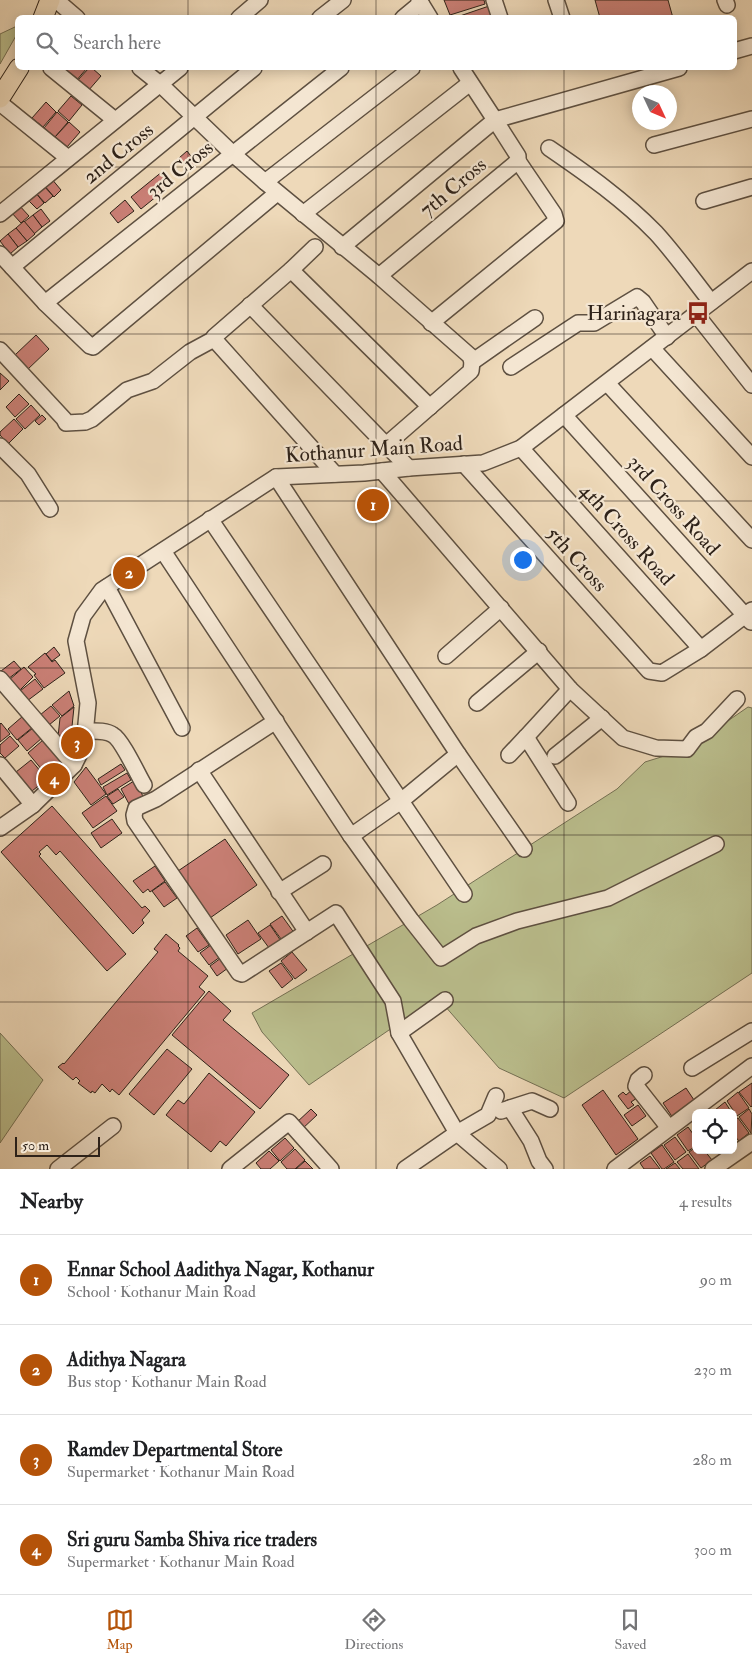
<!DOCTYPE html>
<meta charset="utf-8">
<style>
body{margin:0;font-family:"IM FELL Double Pica",serif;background:#f6f6f6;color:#202124}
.controls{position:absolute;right:15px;bottom:15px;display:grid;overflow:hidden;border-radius:8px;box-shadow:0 2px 12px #0003}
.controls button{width:45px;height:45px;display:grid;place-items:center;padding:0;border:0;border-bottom:1px solid #e0e0e0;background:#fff;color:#202124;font:25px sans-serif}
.compass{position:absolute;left:632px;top:85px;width:45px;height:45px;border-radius:50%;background:#fff;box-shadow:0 2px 12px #0003;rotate:134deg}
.scale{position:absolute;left:15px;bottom:12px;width:85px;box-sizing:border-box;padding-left:5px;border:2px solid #2e2219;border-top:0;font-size:14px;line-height:18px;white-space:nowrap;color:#2e2219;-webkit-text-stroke:4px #f4e6d2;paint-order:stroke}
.you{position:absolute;left:522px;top:559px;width:18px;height:18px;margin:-12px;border:4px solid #fff;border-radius:50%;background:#1a73e8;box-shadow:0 0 0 8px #1a73e833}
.badge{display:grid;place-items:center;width:32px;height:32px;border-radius:50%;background:#b45309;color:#fff;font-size:16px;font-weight:700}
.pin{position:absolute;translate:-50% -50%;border:2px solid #fff;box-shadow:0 1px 5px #0006}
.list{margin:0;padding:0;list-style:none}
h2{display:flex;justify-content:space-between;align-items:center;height:65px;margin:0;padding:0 20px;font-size:21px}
h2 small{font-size:16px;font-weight:400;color:#757577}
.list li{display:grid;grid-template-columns:32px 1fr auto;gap:15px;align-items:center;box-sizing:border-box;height:90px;padding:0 20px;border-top:1px solid #e0e0e0}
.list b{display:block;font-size:19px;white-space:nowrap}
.list p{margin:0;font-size:16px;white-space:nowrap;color:#757577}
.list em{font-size:16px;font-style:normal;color:#757577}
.icon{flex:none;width:28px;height:28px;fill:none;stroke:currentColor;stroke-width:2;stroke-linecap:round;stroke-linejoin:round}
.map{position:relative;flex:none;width:752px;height:1169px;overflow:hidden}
.search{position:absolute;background:#fff;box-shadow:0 2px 12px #0003;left:15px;right:15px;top:15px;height:55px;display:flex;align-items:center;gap:12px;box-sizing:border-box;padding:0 18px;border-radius:8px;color:#757577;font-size:19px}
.sheet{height:425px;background:#fff}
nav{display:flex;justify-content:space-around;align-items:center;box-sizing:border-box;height:70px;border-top:1px solid #e0e0e0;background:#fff;font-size:14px;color:#757577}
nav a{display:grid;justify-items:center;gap:2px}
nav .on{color:#b45309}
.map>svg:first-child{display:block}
</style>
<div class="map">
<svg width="752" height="1169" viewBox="0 0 752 1169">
<rect width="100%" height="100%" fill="#eed9b9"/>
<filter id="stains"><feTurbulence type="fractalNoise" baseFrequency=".004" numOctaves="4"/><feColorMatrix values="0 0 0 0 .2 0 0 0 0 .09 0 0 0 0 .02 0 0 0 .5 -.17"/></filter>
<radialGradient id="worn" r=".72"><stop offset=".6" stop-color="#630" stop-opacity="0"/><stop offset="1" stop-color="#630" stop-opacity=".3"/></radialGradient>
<g fill="#bbbf8e" stroke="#747054">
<polygon points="17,26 17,34 0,64 0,34"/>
<polygon points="748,707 752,708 752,973 564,1098 499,1068 437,997 309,1085 262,1032 252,1013 437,905 617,789 645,762 687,749"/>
<polygon points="0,1033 43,1080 0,1143"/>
</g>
<g fill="#cb8077" stroke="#2e2219">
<polygon points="444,0 484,0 485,4 450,15"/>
<polygon points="595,0 668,0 673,18 600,18"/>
<polygon points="492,5 495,18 454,18"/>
<polygon points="69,68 87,68 76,81 66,72"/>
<polygon points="89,68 92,68 101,76 88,91 77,81"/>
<polygon points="71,96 82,105 69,121 58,111"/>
<polygon points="46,102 56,112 43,127 32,118"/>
<polygon points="57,112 68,122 55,137 44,128"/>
<polygon points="69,122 80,132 67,147 55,137"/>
<polygon points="187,151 197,164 188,170 179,158"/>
<polygon points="163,171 173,183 141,209 131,197"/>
<polygon points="51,178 61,190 54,197 44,185"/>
<polygon points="43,185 53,196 45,203 35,192"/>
<polygon points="35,192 44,203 37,209 27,199"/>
<polygon points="125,200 134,211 118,223 110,213"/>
<polygon points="18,204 29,216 21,223 10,211"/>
<polygon points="41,209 50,221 42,227 33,215"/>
<polygon points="33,215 42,227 34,234 24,222"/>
<polygon points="24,221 35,234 27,241 16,228"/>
<polygon points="16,228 27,241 18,247 8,234"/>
<polygon points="8,234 18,247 10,254 0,241"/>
<polygon points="36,335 49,349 27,370 15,358 15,355"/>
<polygon points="0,373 9,381 0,390"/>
<polygon points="19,394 29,404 15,417 6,407"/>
<polygon points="31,405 40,415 25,429 16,419"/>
<polygon points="42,415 46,419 39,425 35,421"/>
<polygon points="14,419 23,429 8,444 0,435 0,432"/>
<polygon points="54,647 60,655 52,661 46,654"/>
<polygon points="45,653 52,662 55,660 65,673 44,688 34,675 36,674 28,667"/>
<polygon points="14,661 21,669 8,679 1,671"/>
<polygon points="24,667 33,677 19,691 9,680"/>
<polygon points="35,679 43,689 27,701 20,691"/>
<polygon points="69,691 74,706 62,716 52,705"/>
<polygon points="51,706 60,716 49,725 40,715"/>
<polygon points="74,707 70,746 66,746 58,737 60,718"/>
<polygon points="23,716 33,727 17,740 8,729"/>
<polygon points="1,723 10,734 0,742 0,724"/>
<polygon points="33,728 42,738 27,751 18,740"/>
<polygon points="10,736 19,746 5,758 0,753 0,745"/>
<polygon points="43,740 63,764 48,777 28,753"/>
<polygon points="31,760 47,779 32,791 16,772"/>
<polygon points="121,764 125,770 101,785 98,779"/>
<polygon points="86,767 106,794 91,805 74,782"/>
<polygon points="127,773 131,780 107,795 103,787"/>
<polygon points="134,781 143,796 129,804 121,789"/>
<polygon points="118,789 124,797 113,804 107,796"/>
<polygon points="106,796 117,811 93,828 82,813"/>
<polygon points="52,806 142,908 145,906 150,911 142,920 144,923 133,934 60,851 56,855 47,845 39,852 41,854 39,856 126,954 107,971 1,852"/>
<polygon points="112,819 122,833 101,848 91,833"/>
<polygon points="225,839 257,885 210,918 178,871"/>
<polygon points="155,866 165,881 150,892 148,889 143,893 133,881"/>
<polygon points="165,882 177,898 164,907 152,891"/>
<polygon points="282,916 295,934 284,943 270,924"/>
<polygon points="248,920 261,939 238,954 226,935"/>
<polygon points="270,925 283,944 272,952 258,933"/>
<polygon points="197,928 209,945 198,952 186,936"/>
<polygon points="166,934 179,945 178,946 180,948 178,951 208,976 199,987 205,992 119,1095 112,1089 110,1092 102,1084 95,1093 92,1091 91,1093 78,1083 80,1081 76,1077 73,1080 58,1067 63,1063 64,1064 158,952 154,949"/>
<polygon points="211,945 220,957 209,965 200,953"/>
<polygon points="292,952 307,970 295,979 281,961"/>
<polygon points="221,958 228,968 217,976 210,966"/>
<polygon points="281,963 293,979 282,988 269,971"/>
<polygon points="209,991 231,1011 223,1020 289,1075 260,1109 172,1035"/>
<polygon points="167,1049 192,1069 154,1115 129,1094"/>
<polygon points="209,1073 255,1112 226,1146 220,1141 211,1152 166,1115 178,1100 184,1104"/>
<polygon points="752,1083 752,1106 751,1107 739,1092"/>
<polygon points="686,1088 696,1103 673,1118 663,1103"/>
<polygon points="603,1090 638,1139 616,1155 582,1105"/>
<polygon points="632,1090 637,1098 631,1102 634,1105 628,1109 618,1096 623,1092 626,1095"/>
<polygon points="738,1092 749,1108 737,1116 727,1101"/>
<polygon points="725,1102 732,1113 717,1113 715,1110"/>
<polygon points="638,1105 646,1116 632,1126 624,1115"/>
<polygon points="311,1109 317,1115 301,1130 295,1124"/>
<polygon points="749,1109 752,1114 751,1133 739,1117"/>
<polygon points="738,1118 749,1133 739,1141 733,1134 733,1121"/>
<polygon points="688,1127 696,1138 696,1146 688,1151 677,1135"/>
<polygon points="675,1137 686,1152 675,1160 664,1145"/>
<polygon points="285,1138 294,1148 280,1161 271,1150"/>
<polygon points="662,1145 674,1162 664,1169 662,1169 651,1153"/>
<polygon points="696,1147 696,1150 704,1150 712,1160 701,1168 689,1152"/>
<polygon points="295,1149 305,1160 295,1169 287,1169 281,1162"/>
<polygon points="269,1151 279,1161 270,1169 261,1169 256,1163"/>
<polygon points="688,1154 699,1169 683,1169 677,1162"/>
<polygon points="650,1156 660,1169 644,1169 640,1163"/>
<polygon points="305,1161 313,1169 296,1169"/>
<polygon points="675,1163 680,1169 666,1169"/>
</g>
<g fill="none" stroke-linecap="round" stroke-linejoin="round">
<defs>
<g id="minor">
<polyline points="56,0 77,18"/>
<polyline points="419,0 430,18"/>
<polyline points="494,0 500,18"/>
<polyline points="556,0 562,18"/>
<polyline points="725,0 727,5"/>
<polyline points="239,18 260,0"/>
<polyline points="320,18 343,0"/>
<polyline points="403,18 421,3"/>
<polyline points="734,51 752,46"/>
<polyline points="51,68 115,120"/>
<polyline points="140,68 160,84 233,154 265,182 379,276 470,356 472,362 471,371 386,445 409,468"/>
<polyline points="461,68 495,120 679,68"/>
<polyline points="0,103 68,158"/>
<polyline points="654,145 752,119"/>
<path d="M 549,148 C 587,174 624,200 656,233 C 676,255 693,279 711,302"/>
<polyline points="265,182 412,68"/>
<polyline points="704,201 752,187"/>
<polyline points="0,214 180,68"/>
<polyline points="303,214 470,83"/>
<polyline points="342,247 495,120 518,156 518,161 379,276"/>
<polyline points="0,254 45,303 90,346 93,347 277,193"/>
<polyline points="12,267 254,68"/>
<polyline points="291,270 430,407"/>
<polyline points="45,303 341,68"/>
<polyline points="250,305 386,445"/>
<polyline points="696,314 752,385"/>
<polyline points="431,323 556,221 554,214 518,161"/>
<polyline points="214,339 335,474"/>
<polyline points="652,348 752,457"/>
<polyline points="0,350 64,419 66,423 85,422 92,419 127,390 153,381 190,352 214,339 214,337 291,270 315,247"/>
<polyline points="472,362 535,318"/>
<polyline points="511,367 578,323 594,323 637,297 643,302 667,337"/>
<polyline points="607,383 752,540"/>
<polyline points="564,415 751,622"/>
<polyline points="0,446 28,474 50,509"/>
<polyline points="521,448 701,649"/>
<polyline points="464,464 649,671 662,673 701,649 752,610"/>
<polyline points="382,471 570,689 623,738 656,748 687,749 696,737 707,731 737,699"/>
<polyline points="276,477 458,754 524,849"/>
<polyline points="210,519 464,894"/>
<polyline points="163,551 351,836 411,920 441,958 476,936 517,921 608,898 716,844"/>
<polyline points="107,587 182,728"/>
<polyline points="446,656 501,608"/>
<polyline points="0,679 74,765"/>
<polyline points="477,703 539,651"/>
<polyline points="276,721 156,799 136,808 134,815 135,821 239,973 242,974 336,913 393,1001 399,1033 457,1133 499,1169"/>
<path d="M 86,731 C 94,731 106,730 113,735 C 122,740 138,775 144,785"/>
<polyline points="526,737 570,689"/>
<polyline points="509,755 526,737 568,803"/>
<polyline points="555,756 602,718"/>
<polyline points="0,765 33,805"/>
<polyline points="199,770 307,932"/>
<polyline points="0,828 33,805 74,765 84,745 88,703 76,641 83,616 102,590 276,477 364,473 409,468 483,463 521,448 752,271"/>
<polyline points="351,836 401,801 458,754"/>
<polyline points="279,892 323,864"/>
<polyline points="399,1033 445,1000"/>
<polyline points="692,1068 752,1031"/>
<polyline points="644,1075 638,1080 636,1086 669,1128"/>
<polyline points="510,1108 531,1141 539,1161 545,1169"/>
<polyline points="501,1111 532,1101 550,1109"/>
<polyline points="58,1169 113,1126"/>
<polyline points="230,1169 289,1122 331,1169"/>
<polyline points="405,1169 457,1133 488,1115 496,1096"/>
<polyline points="615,1169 752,1066"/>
<polyline points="713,1169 752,1142"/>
</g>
<g id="major">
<polyline points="43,18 50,0"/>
<polyline points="0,98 19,68"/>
</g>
</defs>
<use href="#minor" stroke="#5e5041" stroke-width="18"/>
<use href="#major" stroke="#2e2219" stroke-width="21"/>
<use href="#minor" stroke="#f4e6d2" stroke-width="15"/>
<use href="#major" stroke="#eed9b9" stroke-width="19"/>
</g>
<path fill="none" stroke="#2e2219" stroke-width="1" stroke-opacity="0.55" d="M 188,0 L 188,18M 376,0 L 376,18M 564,0 L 564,18M 188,68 L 188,1169M 376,68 L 376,1169M 564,68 L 564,1169M 0,167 L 752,167M 0,334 L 752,334M 0,501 L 752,501M 0,668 L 752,668M 0,835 L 752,835M 0,1002 L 752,1002"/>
<defs>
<symbol id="bus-bare" viewBox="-9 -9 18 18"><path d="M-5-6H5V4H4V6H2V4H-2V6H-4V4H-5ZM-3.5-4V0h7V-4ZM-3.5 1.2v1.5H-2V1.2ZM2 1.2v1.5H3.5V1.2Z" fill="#8f2418" stroke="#f4e6d2" stroke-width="2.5" paint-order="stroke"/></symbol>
</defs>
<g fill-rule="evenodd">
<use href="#bus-bare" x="682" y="297" width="32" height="32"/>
</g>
<g text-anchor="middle" stroke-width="4.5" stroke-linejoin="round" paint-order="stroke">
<g font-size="21" fill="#2e2219" stroke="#f4e6d2">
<text transform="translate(118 153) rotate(-39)" y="7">2nd Cross</text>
<text transform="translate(180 169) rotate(-39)" y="7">3rd Cross</text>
<text transform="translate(453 187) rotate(-40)" y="7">7th Cross</text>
<text transform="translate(374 449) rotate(-4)" y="7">Kothanur Main Road</text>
<text transform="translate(674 505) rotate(48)" y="7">3rd Cross Road</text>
<text transform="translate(627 534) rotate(48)" y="7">4th Cross Road</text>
<text transform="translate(577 559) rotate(48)" y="7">5th Cross</text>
</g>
<g font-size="21" fill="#2e2219" stroke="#f4e6d2" text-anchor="end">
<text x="681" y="320">Harinagara</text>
</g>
</g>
<rect width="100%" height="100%" filter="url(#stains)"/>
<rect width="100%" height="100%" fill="url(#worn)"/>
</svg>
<div class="controls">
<button><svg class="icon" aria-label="locate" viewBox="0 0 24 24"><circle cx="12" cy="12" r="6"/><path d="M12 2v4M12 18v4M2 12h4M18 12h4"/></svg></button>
</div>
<svg class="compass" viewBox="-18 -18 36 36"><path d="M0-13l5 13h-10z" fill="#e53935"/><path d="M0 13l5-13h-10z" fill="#757577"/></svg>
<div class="scale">50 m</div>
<div class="you"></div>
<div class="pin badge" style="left:373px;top:505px">1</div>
<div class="pin badge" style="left:129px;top:573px">2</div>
<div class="pin badge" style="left:77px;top:743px">3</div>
<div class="pin badge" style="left:54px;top:779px">4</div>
<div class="search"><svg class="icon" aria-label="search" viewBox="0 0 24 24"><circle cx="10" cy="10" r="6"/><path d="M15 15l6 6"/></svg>Search here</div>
</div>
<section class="sheet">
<h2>Nearby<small>4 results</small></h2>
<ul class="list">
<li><span class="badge">1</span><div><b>Ennar School Aadithya Nagar, Kothanur</b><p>School · Kothanur Main Road</p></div><em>90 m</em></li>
<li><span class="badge">2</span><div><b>Adithya Nagara</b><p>Bus stop · Kothanur Main Road</p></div><em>230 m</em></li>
<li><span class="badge">3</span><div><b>Ramdev Departmental Store</b><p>Supermarket · Kothanur Main Road</p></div><em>280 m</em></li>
<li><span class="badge">4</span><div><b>Sri guru Samba Shiva rice traders</b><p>Supermarket · Kothanur Main Road</p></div><em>300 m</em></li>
</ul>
</section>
<nav>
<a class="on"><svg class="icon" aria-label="map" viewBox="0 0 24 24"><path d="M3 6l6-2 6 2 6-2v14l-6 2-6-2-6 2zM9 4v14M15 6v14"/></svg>Map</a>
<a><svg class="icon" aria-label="directions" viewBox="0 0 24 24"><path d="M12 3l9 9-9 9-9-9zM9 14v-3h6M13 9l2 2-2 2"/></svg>Directions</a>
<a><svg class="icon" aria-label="saved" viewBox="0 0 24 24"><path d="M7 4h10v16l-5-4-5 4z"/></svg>Saved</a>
</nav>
